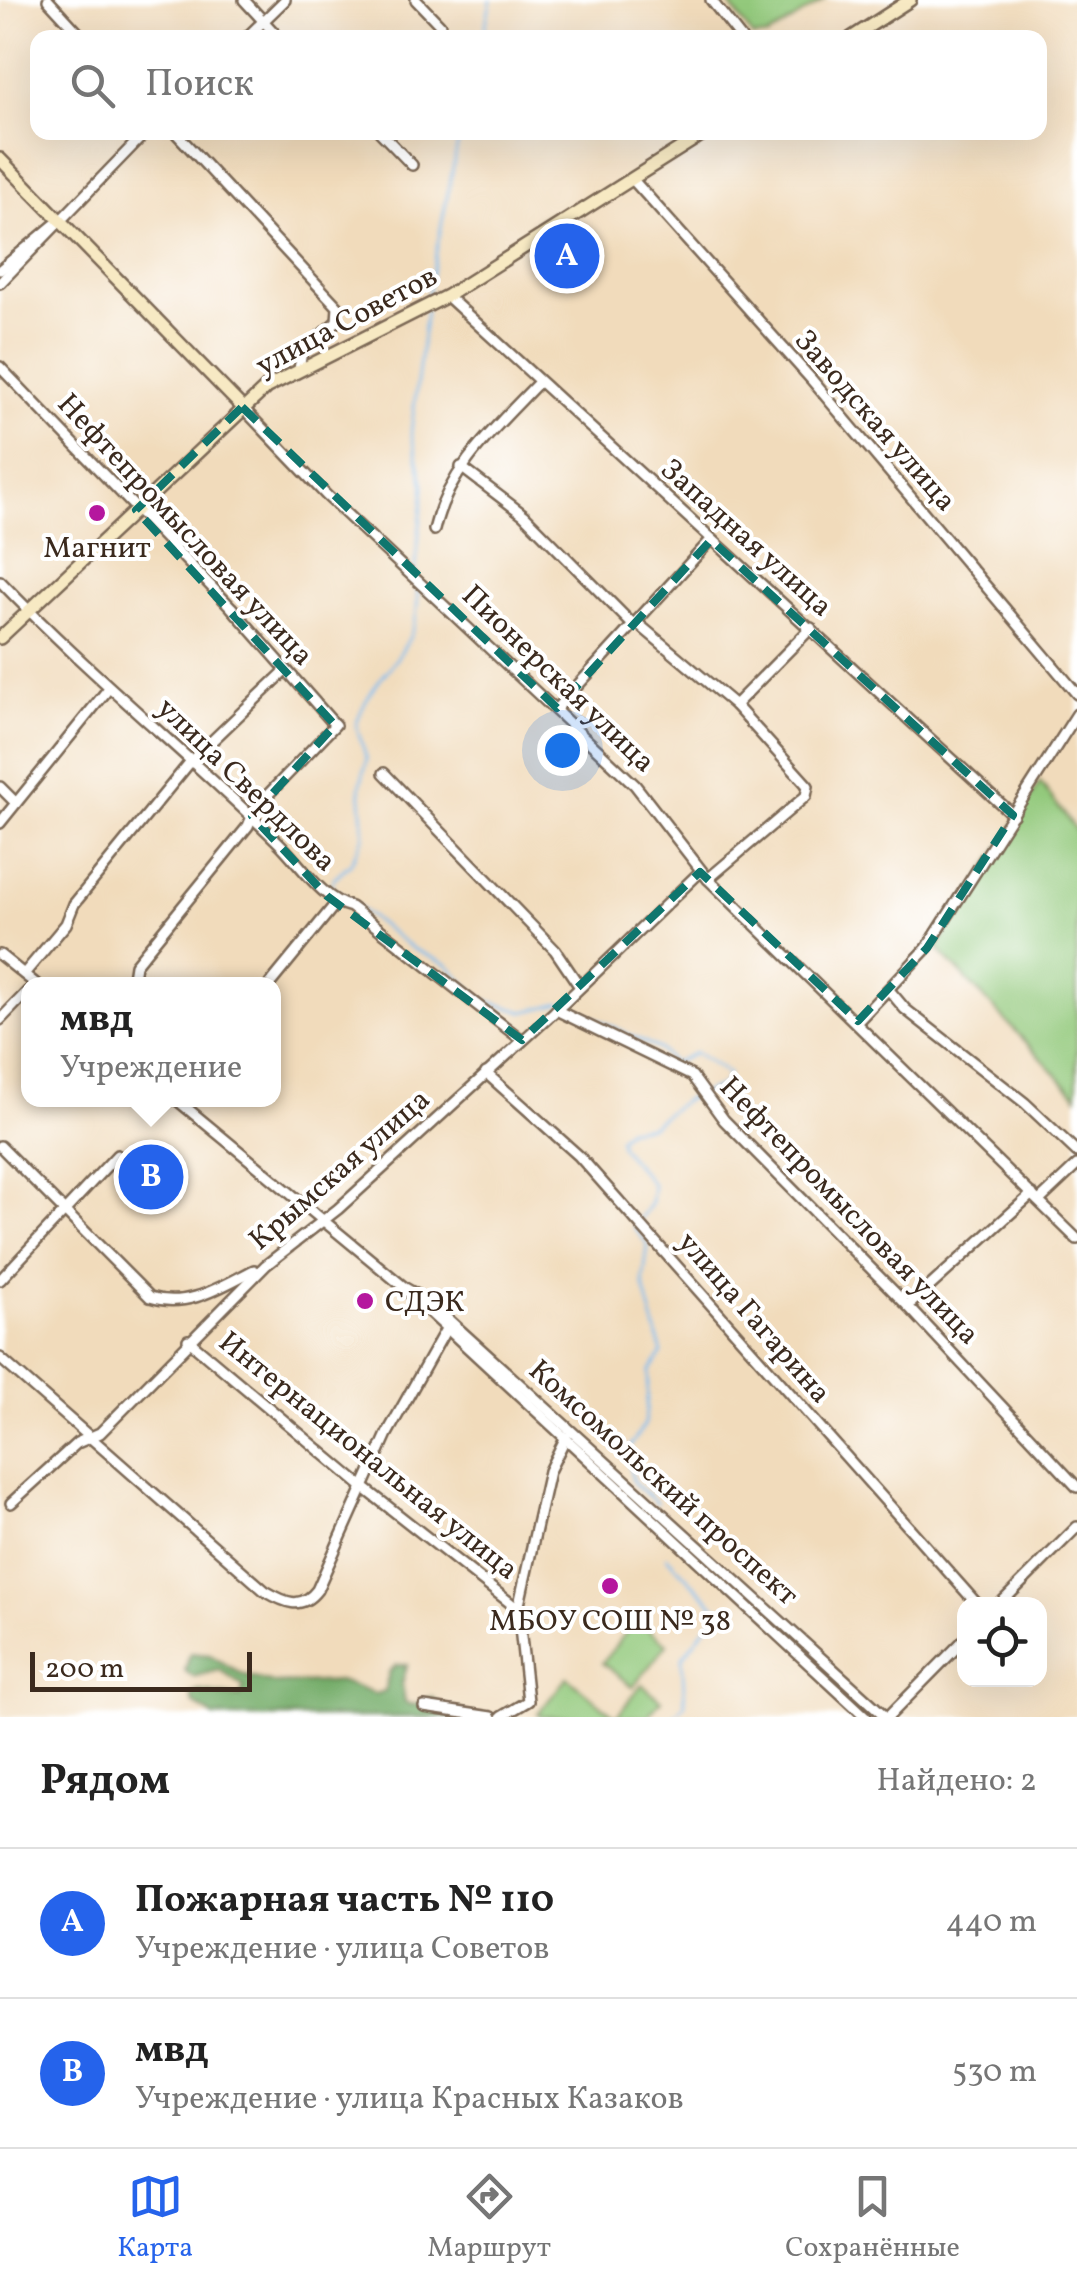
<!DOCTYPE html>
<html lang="ru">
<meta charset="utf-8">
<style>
body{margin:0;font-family:Vollkorn,serif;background:#f6f6f6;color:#222}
.controls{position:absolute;right:30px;bottom:30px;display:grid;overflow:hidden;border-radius:20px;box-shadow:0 10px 40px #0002}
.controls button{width:90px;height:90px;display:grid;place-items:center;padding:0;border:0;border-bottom:2px solid #e0e0e0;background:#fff;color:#222;font:50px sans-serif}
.scale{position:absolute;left:30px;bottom:25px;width:222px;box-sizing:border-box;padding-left:10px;border:5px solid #3b2a1e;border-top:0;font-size:28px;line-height:35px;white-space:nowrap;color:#3b2a1e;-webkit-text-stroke:8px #fff;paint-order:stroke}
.you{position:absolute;left:562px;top:750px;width:35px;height:35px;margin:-25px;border:8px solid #fff;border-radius:50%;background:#1a73e8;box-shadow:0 0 0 15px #1a73e833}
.badge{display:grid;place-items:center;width:65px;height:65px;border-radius:50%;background:#2563eb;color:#fff;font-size:32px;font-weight:700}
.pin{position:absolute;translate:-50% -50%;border:5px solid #fff;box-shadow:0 2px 10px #0006}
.popup{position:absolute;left:21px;top:977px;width:260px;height:130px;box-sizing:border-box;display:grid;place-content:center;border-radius:20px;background:#fff;filter:drop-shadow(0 2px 8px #0005);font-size:32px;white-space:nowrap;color:#767676}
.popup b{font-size:38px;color:#222}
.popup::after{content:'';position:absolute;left:50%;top:100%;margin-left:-20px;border:20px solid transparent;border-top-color:#fff}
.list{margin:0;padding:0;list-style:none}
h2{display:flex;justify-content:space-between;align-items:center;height:130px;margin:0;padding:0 40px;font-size:42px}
h2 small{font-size:32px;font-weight:400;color:#767676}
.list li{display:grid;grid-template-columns:65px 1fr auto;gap:30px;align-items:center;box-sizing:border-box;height:150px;padding:0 40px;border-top:2px solid #e0e0e0}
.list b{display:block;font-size:38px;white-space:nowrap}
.list p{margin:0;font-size:32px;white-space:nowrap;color:#767676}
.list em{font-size:32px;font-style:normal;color:#767676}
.icon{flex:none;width:55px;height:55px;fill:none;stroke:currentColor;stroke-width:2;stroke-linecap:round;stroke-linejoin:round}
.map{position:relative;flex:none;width:1077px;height:1717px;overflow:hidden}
.search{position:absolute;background:#fff;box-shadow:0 10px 40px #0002;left:30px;right:30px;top:30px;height:110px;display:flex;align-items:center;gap:25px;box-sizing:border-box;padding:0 35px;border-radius:20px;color:#767676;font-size:38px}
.sheet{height:430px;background:#fff}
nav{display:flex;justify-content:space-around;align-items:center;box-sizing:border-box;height:140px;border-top:2px solid #e0e0e0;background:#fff;font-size:28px;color:#767676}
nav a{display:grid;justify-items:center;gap:5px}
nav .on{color:#2563eb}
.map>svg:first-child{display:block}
</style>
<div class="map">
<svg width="1077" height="1717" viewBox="0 0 1077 1717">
<rect width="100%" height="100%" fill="#fff"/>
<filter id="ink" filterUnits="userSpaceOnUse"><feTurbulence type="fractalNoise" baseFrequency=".01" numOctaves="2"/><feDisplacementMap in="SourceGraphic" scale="20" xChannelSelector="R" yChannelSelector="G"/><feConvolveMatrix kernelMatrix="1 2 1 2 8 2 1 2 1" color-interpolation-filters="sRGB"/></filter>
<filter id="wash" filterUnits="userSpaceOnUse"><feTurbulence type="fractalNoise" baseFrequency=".0048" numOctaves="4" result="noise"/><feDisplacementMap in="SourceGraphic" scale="40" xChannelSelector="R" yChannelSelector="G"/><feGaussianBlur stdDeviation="2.25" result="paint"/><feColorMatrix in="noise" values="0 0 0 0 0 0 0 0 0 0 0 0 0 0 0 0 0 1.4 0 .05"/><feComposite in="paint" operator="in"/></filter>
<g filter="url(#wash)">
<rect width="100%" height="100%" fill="#f1dbbb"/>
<g fill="#93c97b" stroke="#677a4c" stroke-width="2.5">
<polygon points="727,0 824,0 767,37 753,37"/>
<polygon points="1040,782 1077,831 1077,1096 937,948"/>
<polygon points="636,1620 667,1644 633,1687 602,1663"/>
<polygon points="567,1677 616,1717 642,1685 661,1700 647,1717 542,1717 538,1714"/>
</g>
<polygon fill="#76ad6b" stroke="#586c44" stroke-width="2.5" points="190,1653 210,1655 246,1676 277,1684 339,1681 375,1694 385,1691 389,1672 396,1665 407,1665 402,1684 405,1703 414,1705 432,1697 451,1714 464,1717 214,1717 193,1703 191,1694 200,1691 240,1697 244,1687 220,1670 193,1677 185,1671"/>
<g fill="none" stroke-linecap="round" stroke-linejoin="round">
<g stroke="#79bcef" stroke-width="2.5">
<polyline points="483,38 491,0"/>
<polyline points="426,303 460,132"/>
<polyline points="415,574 424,486 411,432 426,310"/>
<path d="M 417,586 C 423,658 375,664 356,725 L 367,760 L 360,787 L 364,835 L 351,863 L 333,879 L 331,887 L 413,949 L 448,965 L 480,999 L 524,1012 L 561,1003"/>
<polyline points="569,1006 659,1049 673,1063 695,1053 728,1074 723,1085 683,1101 650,1126 628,1129 619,1138 621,1147 653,1185 651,1203 639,1220"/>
<polyline points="634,1227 648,1245 643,1283 662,1353 649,1372 645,1424 626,1453 633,1482 657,1503"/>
<polyline points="667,1557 719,1610 682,1658 685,1704 673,1717"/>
</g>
</g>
</g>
<g filter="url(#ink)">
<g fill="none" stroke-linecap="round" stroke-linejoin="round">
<defs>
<g id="minor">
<polyline points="48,0 83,38"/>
<polyline points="244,0 279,38"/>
<polyline points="416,0 440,25"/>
<polyline points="711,0 741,38"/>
<polyline points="246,38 285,0"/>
<polyline points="175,132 338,307 337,321 302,352 299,369"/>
<polyline points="380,132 412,165"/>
<polyline points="634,181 811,379 1077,694"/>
<polyline points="0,270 54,225"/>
<polyline points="0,283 146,132"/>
<polyline points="447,296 1013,815"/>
<polyline points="0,367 231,607 335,725 256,807 248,826 135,965 132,984"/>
<polyline points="242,407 326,495 635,785 708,879 1077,1239"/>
<polyline points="461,467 524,515 633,625"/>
<path d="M 434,530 C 448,469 496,427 538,383"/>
<path d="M 0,581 C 88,673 187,753 278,842 C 300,863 322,900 351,907 L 522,1040"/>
<polyline points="636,622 735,705 808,786 806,796 708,879"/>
<polyline points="735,705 811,628"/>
<polyline points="557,708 711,540"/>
<polyline points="384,773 555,950 580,987"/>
<polyline points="0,787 16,803"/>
<polyline points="0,823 109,688"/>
<polyline points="0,955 36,984"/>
<polyline points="24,974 66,924 74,904 191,761 284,672"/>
<polyline points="270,984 337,902"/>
<polyline points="889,990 905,1009 1025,1103 1077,1152"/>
<polyline points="556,1010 692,1076 724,1120 908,1306 1077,1487"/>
<polyline points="0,1020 28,991"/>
<polyline points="858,1021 927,948 1077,714"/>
<polyline points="486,1073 579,1156 977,1604"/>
<polyline points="177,1100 405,1288 428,1301 886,1717"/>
<path d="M 0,1146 L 150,1297 C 188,1309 220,1287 254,1270"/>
<polyline points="1039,1201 1077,1165"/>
<polyline points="0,1280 117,1155"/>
<polyline points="410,1294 866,1717"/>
<polyline points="908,1306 1032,1194"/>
<polyline points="188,1340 363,1487 518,1609"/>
<path d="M 0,1358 L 265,1591 C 284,1602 301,1611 317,1590 L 387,1434 L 446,1329"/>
<polyline points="11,1503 77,1443 100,1433 266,1265 338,1209 563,1004 701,871"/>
<polyline points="1000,1604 1077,1527"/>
<polyline points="424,1707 491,1717"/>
<polyline points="501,1717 528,1701 518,1609 549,1471 566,1437"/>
<polyline points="888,1717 964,1640"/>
</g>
<g id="secondary">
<polyline points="851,38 910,0"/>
<polyline points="0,159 242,407"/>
<polyline points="0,638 267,387 447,296 706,132"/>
</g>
</defs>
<use href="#minor" stroke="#7b6855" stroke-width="14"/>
<use href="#secondary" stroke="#7b6855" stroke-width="16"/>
<use href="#minor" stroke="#fff" stroke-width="9"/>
<use href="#secondary" stroke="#f7e9c3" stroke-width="11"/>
</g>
</g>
<path fill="none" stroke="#0f766e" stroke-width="8" stroke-dasharray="20 12" stroke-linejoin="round" d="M 242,407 L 557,708 L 711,540 L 1013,815 L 927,948 L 858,1021 L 700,872 L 522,1040 L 327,896 L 252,816 L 335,725 L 136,510 Z"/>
<g fill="#b5179e" stroke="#fff" stroke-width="4">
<circle cx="97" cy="513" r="10"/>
<circle cx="365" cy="1301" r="10"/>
<circle cx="610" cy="1586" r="10"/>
</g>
<g text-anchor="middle" stroke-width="8" stroke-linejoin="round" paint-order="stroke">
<g font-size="30" fill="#3b2a1e" stroke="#fff">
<text transform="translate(346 320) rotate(-28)" y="10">улица Советов</text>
<text transform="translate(876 420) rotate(49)" y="10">Заводская улица</text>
<text transform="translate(186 529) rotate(47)" y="10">Нефтепромысловая улица</text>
<text transform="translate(747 537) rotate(42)" y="10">Западная улица</text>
<text transform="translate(559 678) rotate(44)" y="10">Пионерская улица</text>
<text transform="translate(247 784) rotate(44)" y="10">улица Свердлова</text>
<text transform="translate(339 1169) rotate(-41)" y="10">Крымская улица</text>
<text transform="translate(850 1210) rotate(46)" y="10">Нефтепромысловая улица</text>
<text transform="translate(755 1317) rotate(49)" y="10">улица Гагарина</text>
<text transform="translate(369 1455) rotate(39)" y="10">Интернациональная улица</text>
<text transform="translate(664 1482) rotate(42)" y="10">Комсомольский проспект</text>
</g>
<g font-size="30" fill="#3b2a1e" stroke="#fff">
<text x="97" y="557">Магнит</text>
<text x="385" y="1311" text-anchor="start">СДЭК</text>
<text x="610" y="1630">МБОУ СОШ № 38</text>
</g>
</g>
</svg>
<div class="controls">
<button><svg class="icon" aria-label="locate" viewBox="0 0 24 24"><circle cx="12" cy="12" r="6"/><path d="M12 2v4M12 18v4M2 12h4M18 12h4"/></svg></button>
</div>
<div class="scale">200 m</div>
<div class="you"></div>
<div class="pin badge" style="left:567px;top:256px">A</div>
<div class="pin badge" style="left:151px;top:1177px">B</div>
<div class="popup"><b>мвд</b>Учреждение</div>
<div class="search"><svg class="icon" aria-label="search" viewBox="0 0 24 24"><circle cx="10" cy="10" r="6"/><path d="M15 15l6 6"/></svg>Поиск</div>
</div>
<section class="sheet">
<h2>Рядом<small>Найдено: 2</small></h2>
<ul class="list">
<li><span class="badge">A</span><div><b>Пожарная часть № 110</b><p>Учреждение · улица Советов</p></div><em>440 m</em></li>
<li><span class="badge">B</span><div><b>мвд</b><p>Учреждение · улица Красных Казаков</p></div><em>530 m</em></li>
</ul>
</section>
<nav>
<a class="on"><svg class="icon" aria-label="map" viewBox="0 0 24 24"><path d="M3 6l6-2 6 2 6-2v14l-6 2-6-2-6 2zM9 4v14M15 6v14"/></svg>Карта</a>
<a><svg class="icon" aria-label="directions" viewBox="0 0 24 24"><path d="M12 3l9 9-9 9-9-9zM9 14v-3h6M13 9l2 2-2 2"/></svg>Маршрут</a>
<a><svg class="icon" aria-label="saved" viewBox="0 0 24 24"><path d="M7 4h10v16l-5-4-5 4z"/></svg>Сохранённые</a>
</nav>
